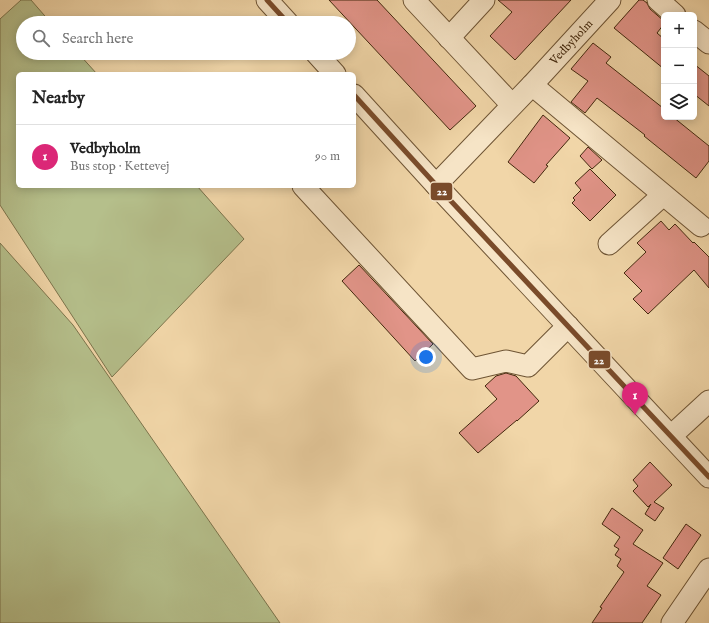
<!DOCTYPE html>
<meta charset="utf-8">
<style>
body{margin:0;font-family:"IM FELL English",serif;background:#f6f6f6;color:#222}
.controls{position:absolute;right:12px;top:12px;display:grid;overflow:hidden;border-radius:6px;box-shadow:0 2px 10px #0003}
.controls button{width:36px;height:36px;display:grid;place-items:center;padding:0;border:0;border-bottom:1px solid #e0e0e0;background:#fff;color:#222;font:20px sans-serif}
.you{position:absolute;left:426px;top:357px;width:14px;height:14px;margin:-10px;border:3px solid #fff;border-radius:50%;background:#1a73e8;box-shadow:0 0 0 6px #1a73e833}
.badge{display:grid;place-items:center;width:26px;height:26px;border-radius:50%;background:#db2777;color:#fff;font-size:13px;font-weight:700}
.pin{position:absolute;translate:-50% -33px;filter:drop-shadow(0 1px 2px #0008)}
.pin::after{content:'';position:absolute;top:21px;width:14px;height:12px;background:inherit;clip-path:polygon(0 0,100% 0,50% 100%)}
.list{margin:0;padding:0;list-style:none}
h2{display:flex;justify-content:space-between;align-items:center;height:52px;margin:0;padding:0 16px;font-size:17px}
h2 small{font-size:13px;font-weight:400;color:#767676}
.list li{display:grid;grid-template-columns:26px 1fr auto;gap:12px;align-items:center;box-sizing:border-box;height:64px;padding:0 16px;border-top:1px solid #e0e0e0}
.list b{display:block;font-size:15px;white-space:nowrap}
.list p{margin:0;font-size:13px;white-space:nowrap;color:#767676}
.list em{font-size:13px;font-style:normal;color:#767676}
.icon{flex:none;width:22px;height:22px;fill:none;stroke:currentColor;stroke-width:2;stroke-linecap:round;stroke-linejoin:round}
.map{position:relative;flex:none;width:709px;height:623px;overflow:hidden}
.search{position:absolute;background:#fff;box-shadow:0 2px 10px #0003;left:16px;top:16px;width:340px;height:44px;display:flex;align-items:center;gap:10px;box-sizing:border-box;padding:0 14px;border-radius:22px;color:#767676;font-size:15px}
.panel{position:absolute;background:#fff;box-shadow:0 2px 10px #0003;left:16px;top:72px;width:340px;height:116px;border-radius:6px}
.map>svg:first-child{display:block}
</style>
<div class="map">
<svg width="709" height="623" viewBox="0 0 709 623">
<rect width="100%" height="100%" fill="#f1d6a8"/>
<filter id="stains"><feTurbulence type="fractalNoise" baseFrequency=".005" numOctaves="4"/><feColorMatrix values="0 0 0 0 .2 0 0 0 0 .09 0 0 0 0 .02 0 0 0 .5 -.17"/></filter>
<radialGradient id="worn" r=".72"><stop offset=".6" stop-color="#630" stop-opacity="0"/><stop offset="1" stop-color="#630" stop-opacity=".3"/></radialGradient>
<g fill="#b5bf8b" stroke="#7c744c">
<polygon points="21,0 31,0 51,23 23,23 23,53 78,53 97,74 18,74 18,186 197,186 244,239 112,377 0,205 0,19"/>
<polygon points="0,243 73,325 280,623 0,623"/>
</g>
<g fill="#e19488" stroke="#43280e">
<polygon points="329,0 377,0 476,106 450,130"/>
<polygon points="498,0 571,0 515,60 490,36 512,12"/>
<polygon points="639,0 643,0 647,3 650,9 664,21 664,24 657,33 664,39 664,69 614,28"/>
<polygon points="593,43 611,57 606,63 663,108 662,109 664,110 664,117 673,117 709,146 709,161 696,178 644,136 645,135 597,98 585,113 571,102 588,81 571,69"/>
<polygon points="694,64 709,76 709,106 694,94"/>
<polygon points="543,115 570,138 546,165 548,166 534,183 508,162"/>
<polygon points="588,147 602,160 592,169 580,156"/>
<polygon points="590,169 616,195 590,221 572,203 575,200 573,198 581,190 575,183"/>
<polygon points="661,221 669,230 675,224 693,243 694,242 709,257 709,288 694,270 648,314 633,299 642,291 624,273 646,252 637,243"/>
<polygon points="359,265 433,344 415,361 342,281"/>
<polygon points="506,373 516,376 539,401 517,421 517,420 478,453 459,433 497,399 485,386 496,376"/>
<polygon points="650,462 672,485 654,502 664,508 655,521 645,514 651,504 648,507 633,491 638,486 633,480"/>
<polygon points="612,508 643,530 633,544 663,563 647,586 661,595 642,623 592,623 602,608 600,607 624,572 617,566 621,559 615,555 619,549 614,546 620,537 602,524"/>
<polygon points="686,524 701,535 678,569 663,558"/>
</g>
<g fill="none" stroke-linecap="round" stroke-linejoin="round">
<defs>
<g id="minor">
<polyline points="267,0 288,23"/>
<polyline points="414,0 512,105"/>
<polyline points="658,0 675,15"/>
<polyline points="694,31 709,43"/>
<polyline points="449,38 484,0"/>
<polyline points="316,53 335,74"/>
<polyline points="532,85 701,226"/>
<polyline points="354,95 436,185 709,477"/>
<polyline points="436,185 532,85 610,0"/>
<polyline points="303,186 472,369 506,361 528,366 568,326"/>
<polyline points="609,244 663,195"/>
<polyline points="671,436 709,401"/>
<polyline points="672,623 709,569"/>
</g>
</defs>
<use href="#minor" stroke="#6e5434" stroke-width="23"/>
<use href="#minor" stroke="#f6e4c6" stroke-width="21"/>
<defs>
<g id="bus-1">
<polyline points="267,0 288,23"/>
<polyline points="354,95 436,185 709,477"/>
</g>
</defs>
<use href="#bus-1" stroke="#f6e4c6" stroke-width="8"/>
<use href="#bus-1" stroke="#7a4b2a" stroke-width="5"/>
</g>
<g text-anchor="middle" stroke-width="3" stroke-linejoin="round" paint-order="stroke">
<g font-size="12" fill="#43280e" stroke="#f6e4c6">
<text transform="translate(571 42) rotate(-47)" y="4">Vedbyholm</text>
</g>
</g>
<g stroke="#f6e4c6" stroke-width="1.5">
<rect x="430" y="182" width="23" height="19" rx="4" fill="#7a4b2a"/>
<rect x="588" y="350" width="23" height="19" rx="4" fill="#7a4b2a"/>
</g>
<g font-size="11" text-anchor="middle" font-weight="bold" fill="#fff">
<text x="442" y="195">22</text>
<text x="599" y="364">22</text>
</g>
<rect width="100%" height="100%" filter="url(#stains)"/>
<rect width="100%" height="100%" fill="url(#worn)"/>
</svg>
<div class="controls">
<button>+</button>
<button>−</button>
<button><svg class="icon" aria-label="layers" viewBox="0 0 24 24"><path d="M12 4l9 5-9 5-9-5zM3 14l9 5 9-5"/></svg></button>
</div>
<div class="you"></div>
<div class="pin badge" style="left:635px;top:415px">1</div>
<div class="search"><svg class="icon" aria-label="search" viewBox="0 0 24 24"><circle cx="10" cy="10" r="6"/><path d="M15 15l6 6"/></svg>Search here</div>
<section class="panel">
<h2>Nearby<small></small></h2>
<ul class="list">
<li><span class="badge">1</span><div><b>Vedbyholm</b><p>Bus stop · Kettevej</p></div><em>90 m</em></li>
</ul>
</section>
</div>
